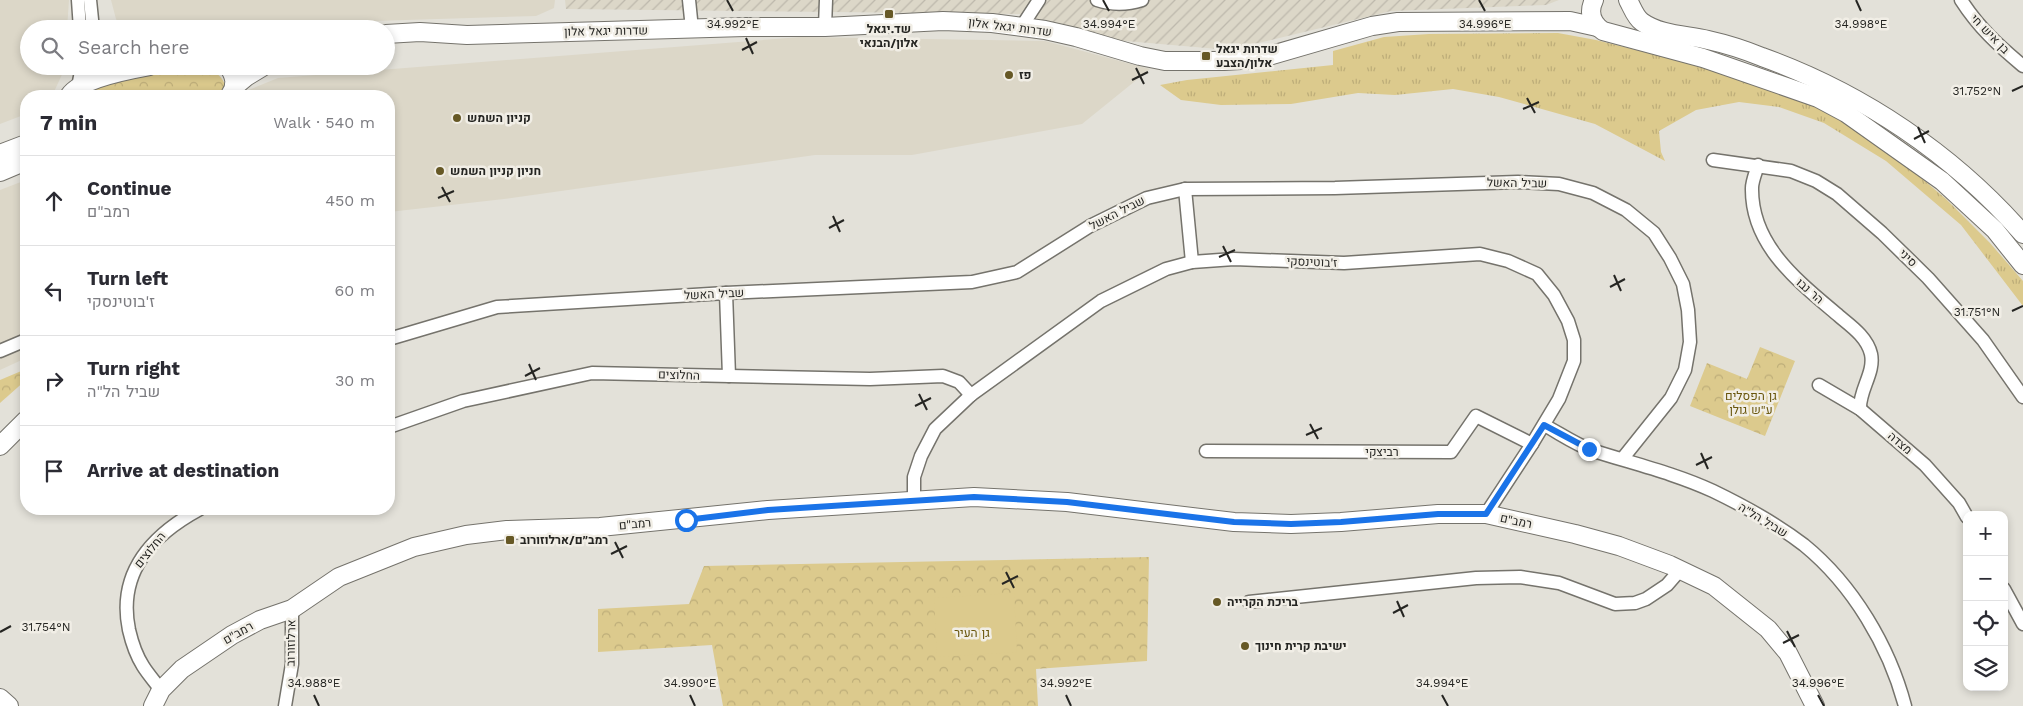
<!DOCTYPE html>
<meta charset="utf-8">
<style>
body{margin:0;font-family:"Work Sans",Heebo,sans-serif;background:#f2f2f3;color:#2b2b33}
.controls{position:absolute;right:15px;bottom:15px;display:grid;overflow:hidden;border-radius:10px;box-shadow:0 2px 8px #0003}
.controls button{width:45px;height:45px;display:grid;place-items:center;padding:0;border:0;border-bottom:1px solid #e1e1e2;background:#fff;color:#2b2b33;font:25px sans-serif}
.stop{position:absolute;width:15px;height:15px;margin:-11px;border:4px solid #1a73e8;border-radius:50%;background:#fff}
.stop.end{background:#1a73e8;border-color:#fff;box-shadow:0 1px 5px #0008}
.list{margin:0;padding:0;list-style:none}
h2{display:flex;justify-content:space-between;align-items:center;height:65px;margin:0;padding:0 20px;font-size:21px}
h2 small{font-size:16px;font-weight:400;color:#7c7c81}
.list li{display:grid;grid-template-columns:32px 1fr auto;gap:15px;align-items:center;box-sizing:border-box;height:90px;padding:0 20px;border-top:1px solid #e1e1e2}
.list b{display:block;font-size:19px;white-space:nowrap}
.list p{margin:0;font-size:16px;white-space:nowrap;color:#7c7c81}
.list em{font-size:16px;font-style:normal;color:#7c7c81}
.icon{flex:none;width:28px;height:28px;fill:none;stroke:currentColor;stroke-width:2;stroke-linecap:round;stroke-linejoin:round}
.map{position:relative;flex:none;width:2023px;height:706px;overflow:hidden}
.search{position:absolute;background:#fff;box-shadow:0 2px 8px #0003;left:20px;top:20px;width:375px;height:55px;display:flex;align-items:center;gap:12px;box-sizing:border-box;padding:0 18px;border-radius:28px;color:#7c7c81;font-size:19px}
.panel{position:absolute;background:#fff;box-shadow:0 2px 8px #0003;left:20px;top:90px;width:375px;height:425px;border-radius:20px}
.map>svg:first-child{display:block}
</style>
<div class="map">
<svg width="2023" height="706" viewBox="0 0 2023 706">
<defs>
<pattern id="industrial-furrows" width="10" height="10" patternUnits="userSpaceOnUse" patternTransform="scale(1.25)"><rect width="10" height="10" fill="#dcd7c8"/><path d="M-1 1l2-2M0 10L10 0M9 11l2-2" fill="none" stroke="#bdb8ac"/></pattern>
<pattern id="grass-tufts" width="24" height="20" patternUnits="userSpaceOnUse" patternTransform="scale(1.25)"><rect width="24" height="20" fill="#dcca8d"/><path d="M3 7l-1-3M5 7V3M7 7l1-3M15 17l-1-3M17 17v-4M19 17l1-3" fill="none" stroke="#bdad79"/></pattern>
<pattern id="forest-crowns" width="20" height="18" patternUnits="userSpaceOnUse" patternTransform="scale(1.25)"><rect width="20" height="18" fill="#dcca8d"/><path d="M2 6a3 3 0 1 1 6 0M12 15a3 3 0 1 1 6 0" fill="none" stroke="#bdad79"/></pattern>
</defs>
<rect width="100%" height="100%" fill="#e3e1d9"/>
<g fill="#dcd7c8">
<polygon points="0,0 69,0 67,29 29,29 29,66 66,66 52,96 26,96 26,114 0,124"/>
<polygon points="111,0 555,0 554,8 536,16 342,22 283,29 122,29 116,19"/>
<polygon points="801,37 1045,41 1150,69 1082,124 912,155 815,155 504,199 389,212 389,96 234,96 278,78"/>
<polygon points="26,180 26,358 0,370 0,190"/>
</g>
<polygon fill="url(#industrial-furrows)" points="565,0 1559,0 1546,5 1391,11 1230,50 1114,40 1019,14 566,9"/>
<polygon fill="url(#grass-tufts)" points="1558,33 1596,40 1709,68 1782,91 1827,112 1899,159 1946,199 1990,243 2023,281 2023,306 1961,225 1886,161 1824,123 1779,107 1739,102 1696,110 1659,131 1661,152 1665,161 1595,124 1499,97 1453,89 1395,95 1358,93 1291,104 1221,105 1181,100 1160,85 1187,80 1333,65 1333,51 1384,37 1429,34"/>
<g fill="url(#forest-crowns)">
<path d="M 205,69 C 217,70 233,85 220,96 L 82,96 C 110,77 171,70 205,69 Z"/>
<polygon points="1760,347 1795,361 1765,436 1690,406 1707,363 1747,379"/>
<polygon points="26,369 26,380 0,403 0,380"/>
<polygon points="1149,557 1147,661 1036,669 1038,706 723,706 712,645 598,652 598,609 689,604 704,566"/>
</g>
<polygon fill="#dcca8d" points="1014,593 1017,652 937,657 934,598"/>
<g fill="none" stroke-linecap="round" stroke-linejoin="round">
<defs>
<g id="street">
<polyline points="78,0 80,29"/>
<polyline points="90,0 93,29"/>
<polyline points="689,0 692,29"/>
<path d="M 1097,0 C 1112,5 1126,5 1142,0"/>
<path d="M 1961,0 C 1979,28 1998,45 2023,66"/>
<polyline points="1022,26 1039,0"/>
<polyline points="825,27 826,0"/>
<polyline points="78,87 82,66"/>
<polyline points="1713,160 1791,171 1816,181 1837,194 1882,233 1928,278 1983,340 2023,397"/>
<path d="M 1758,165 C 1756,172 1752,181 1752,188 C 1751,246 1799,282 1839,316 C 1851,326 1867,337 1871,354 C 1875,373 1859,390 1860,409"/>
<polyline points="1185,189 1192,262"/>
<polyline points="726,293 729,376"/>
<polyline points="389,339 497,307 726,293 972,282 1017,272 1090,226 1147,198 1185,189 1335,188 1518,182 1559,184 1593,193 1626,210 1654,233 1670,258 1683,284 1688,310 1690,342 1685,370 1671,398 1623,458"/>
<polyline points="0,351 26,340"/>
<polyline points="1819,385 1860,409 1925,465 1959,503 1967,517"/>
<path d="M 1544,425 C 1559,433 1575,444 1591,450 C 1631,463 1674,473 1713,491 C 1744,506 1777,524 1804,545 C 1853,585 1889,646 1905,706"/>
<polyline points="389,427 463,401 592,373 870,379 943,376 959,382 971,395"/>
<polyline points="1206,451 1451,452 1476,416 1532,444"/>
<polyline points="914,499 914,477 921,456 935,429 971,395 1101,301 1166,269 1192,262 1234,259 1344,263 1480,254 1508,261 1537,274 1554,295 1568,321 1574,340 1574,361 1559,399 1532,444 1486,514"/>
<polyline points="2004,589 2023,624"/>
<polyline points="1249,602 1476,578 1520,577 1559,583 1615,604 1635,603 1646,599 1667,585 1680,570"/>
<path d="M 161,690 C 155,682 148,674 143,666 C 136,655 132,643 129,630 C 117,572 152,535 200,509"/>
<polyline points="285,706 292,664 292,609"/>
</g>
<g id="secondary">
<path d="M 1594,0 C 1588,12 1591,23 1603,31 L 1703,58 L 1818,98 L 1846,113 L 1942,181 L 1995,230 L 2023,265"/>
<path d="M 1628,0 C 1632,7 1635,17 1642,22 C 1660,35 1687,35 1708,40 C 1726,44 1745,50 1762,57 C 1862,93 1953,154 2023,234"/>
<polyline points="386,34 420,32 467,35 745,27 825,27 943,21 992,23 1045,30 1076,37 1140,56 1165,61 1224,61 1258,59 1372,26 1398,22 1570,21 1597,27"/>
<path d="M 228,66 C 235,76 237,85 230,95"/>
<polyline points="234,87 246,77 264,66"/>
<path d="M 69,96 C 81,78 128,70 150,66"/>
<polyline points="0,154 26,144"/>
<polyline points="0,172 26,161"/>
<polyline points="0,446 26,420"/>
<polyline points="0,698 9,706"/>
<polyline points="153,706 161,690 182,669 232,635 260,620 292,609 339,577 414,547 466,535 507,530 600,527 768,510 974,497 1067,502 1234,522 1291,524 1341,522 1438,514 1486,514 1575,534 1619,546 1670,565 1714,586 1768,629 1788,653 1815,706"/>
</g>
</defs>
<use href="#street" stroke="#75736c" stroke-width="15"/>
<use href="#secondary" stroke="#75736c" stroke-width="20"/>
<use href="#street" stroke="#fff" stroke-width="12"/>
<use href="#secondary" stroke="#fff" stroke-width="18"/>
</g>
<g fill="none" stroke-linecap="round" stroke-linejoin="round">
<polyline stroke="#1a73e8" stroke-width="6" points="686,520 768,510 974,497 1067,502 1234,522 1291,524 1341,522 1438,514 1486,514 1544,425 1589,449"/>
</g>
<path fill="none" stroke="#252522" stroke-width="2" d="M 727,0 L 733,11M 1103,0 L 1109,11M 1479,0 L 1485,11M 1856,0 L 1861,11M 746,38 L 753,54M 742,50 L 757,42M 1136,68 L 1144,84M 1132,80 L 1148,72M 2012,91 L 2023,86M 1527,98 L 1535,113M 1523,109 L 1539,102M 1918,127 L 1925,143M 1914,139 L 1929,131M 442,187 L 450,202M 438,198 L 454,191M 833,216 L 840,232M 829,228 L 844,220M 1223,246 L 1231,262M 1219,257 L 1235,250M 1614,275 L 1621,291M 1610,287 L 1625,279M 2012,311 L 2023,306M 529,364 L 536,380M 525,376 L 540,368M 919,394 L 927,410M 915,406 L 931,398M 1310,424 L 1318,439M 1306,435 L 1322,428M 1701,453 L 1708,469M 1696,465 L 1712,457M 615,542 L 623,558M 611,554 L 627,546M 1006,572 L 1014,588M 1002,584 L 1018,576M 1397,601 L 1404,617M 1393,613 L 1408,605M 1787,631 L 1795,647M 0,632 L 11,626M 1783,643 L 1799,635M 314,695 L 319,706M 690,695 L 695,706M 1066,695 L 1071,706M 1442,695 L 1448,706M 1818,695 L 1824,706"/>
<g fill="#665825" stroke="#f1eee6" stroke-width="2">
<rect x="884" y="9" width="10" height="10" rx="2.5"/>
<rect x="1201" y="51" width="10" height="10" rx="2.5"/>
<circle cx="1009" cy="75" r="5"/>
<circle cx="457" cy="118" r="5"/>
<circle cx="440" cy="171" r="5"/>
<rect x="505" y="535" width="10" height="10" rx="2.5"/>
<circle cx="1217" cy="602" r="5"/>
<circle cx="1245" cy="646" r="5"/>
</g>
<g text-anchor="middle" stroke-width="5" stroke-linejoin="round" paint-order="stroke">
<g font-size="12" fill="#252522" stroke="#f1eee6">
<text transform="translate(1010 27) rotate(7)" y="4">שדרות יגאל אלון</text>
<text transform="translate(606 31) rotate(-1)" y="4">שדרות יגאל אלון</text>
<text transform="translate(1990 34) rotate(46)" y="4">בן איש חי</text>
<text transform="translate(1517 183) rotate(1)" y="4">שביל האשל</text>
<text transform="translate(1117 213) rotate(-27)" y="4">שביל האשל</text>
<text transform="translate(1908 258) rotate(44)" y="4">סיני</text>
<text transform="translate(1312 262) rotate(2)" y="4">ז'בוטינסקי</text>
<text transform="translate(1810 291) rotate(41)" y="4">הר נבו</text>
<text transform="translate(714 294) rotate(-3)" y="4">שביל האשל</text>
<text transform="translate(679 375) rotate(2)" y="4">החלוצים</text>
<text transform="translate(1900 443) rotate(40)" y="4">מצדה</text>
<text x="1382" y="456">רביצקי</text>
<text transform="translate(1763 520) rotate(31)" y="4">שביל הל"ה</text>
<text transform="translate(1516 521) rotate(12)" y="4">רמב"ם</text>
<text transform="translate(635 524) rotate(-5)" y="4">רמב"ם</text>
<text transform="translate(150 550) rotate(-51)" y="4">החלוצים</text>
<text transform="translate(238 633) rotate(-30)" y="4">רמב"ם</text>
<text transform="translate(291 643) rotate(-89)" y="4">ארלוזורוב</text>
</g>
<g font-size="12" font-weight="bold" fill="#252522" stroke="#f1eee6" text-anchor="start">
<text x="889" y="33" text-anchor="middle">שד.יגאל<tspan x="889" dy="14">אלון/הבנאי</tspan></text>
<text x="1216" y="53">שדרות יגאל<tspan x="1216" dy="14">אלון/הצבע</tspan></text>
<text x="1019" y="79">פז</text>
<text x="467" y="122">קניון השמש</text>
<text x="450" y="175">חניון קניון השמש</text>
<text x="520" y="544">רמב״ם/ארלוזורוב</text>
<text x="1227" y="606">בריכת הקרייה</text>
<text x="1255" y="650">ישיבת קרית חינוך</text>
</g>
<g font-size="12" fill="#68550b" stroke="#f1eee6">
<text x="1751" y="400">גן הפסלים<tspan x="1751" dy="14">ע"ש גולן</tspan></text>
<text x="972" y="637">גן העיר</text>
</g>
</g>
<g font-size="12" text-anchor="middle" fill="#252522" stroke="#f1eee6" stroke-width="5" stroke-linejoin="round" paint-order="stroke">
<text x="1861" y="28">34.998°E</text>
<text x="733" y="28">34.992°E</text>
<text x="1109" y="28">34.994°E</text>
<text x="1485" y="28">34.996°E</text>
<text x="1977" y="95">31.752°N</text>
<text x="1977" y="316">31.751°N</text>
<text x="46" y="631">31.754°N</text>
<text x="314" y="687">34.988°E</text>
<text x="690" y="687">34.990°E</text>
<text x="1066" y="687">34.992°E</text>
<text x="1442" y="687">34.994°E</text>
<text x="1818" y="687">34.996°E</text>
</g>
</svg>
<div class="controls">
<button>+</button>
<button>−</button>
<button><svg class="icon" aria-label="locate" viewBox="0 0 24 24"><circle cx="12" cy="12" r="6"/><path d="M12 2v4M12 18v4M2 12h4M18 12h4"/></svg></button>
<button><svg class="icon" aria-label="layers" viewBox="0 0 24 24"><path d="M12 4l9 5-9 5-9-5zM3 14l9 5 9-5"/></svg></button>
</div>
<div class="stop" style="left:686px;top:520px"></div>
<div class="stop end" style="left:1589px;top:449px"></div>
<div class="search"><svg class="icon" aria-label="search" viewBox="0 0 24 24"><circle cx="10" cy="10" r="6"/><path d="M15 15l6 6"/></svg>Search here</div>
<section class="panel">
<h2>7 min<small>Walk · 540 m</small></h2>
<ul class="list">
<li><svg class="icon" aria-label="ahead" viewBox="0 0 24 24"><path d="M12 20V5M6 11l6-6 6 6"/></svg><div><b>Continue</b><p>רמב&quot;ם</p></div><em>450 m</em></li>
<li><svg class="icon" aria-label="left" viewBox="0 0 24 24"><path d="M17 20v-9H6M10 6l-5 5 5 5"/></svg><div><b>Turn left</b><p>ז'בוטינסקי</p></div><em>60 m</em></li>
<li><svg class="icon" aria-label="right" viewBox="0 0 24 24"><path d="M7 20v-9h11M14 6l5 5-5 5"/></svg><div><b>Turn right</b><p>שביל הל&quot;ה</p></div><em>30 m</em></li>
<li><svg class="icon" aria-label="arrive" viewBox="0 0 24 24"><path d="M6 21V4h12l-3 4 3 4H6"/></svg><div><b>Arrive at destination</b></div></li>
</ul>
</section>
</div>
